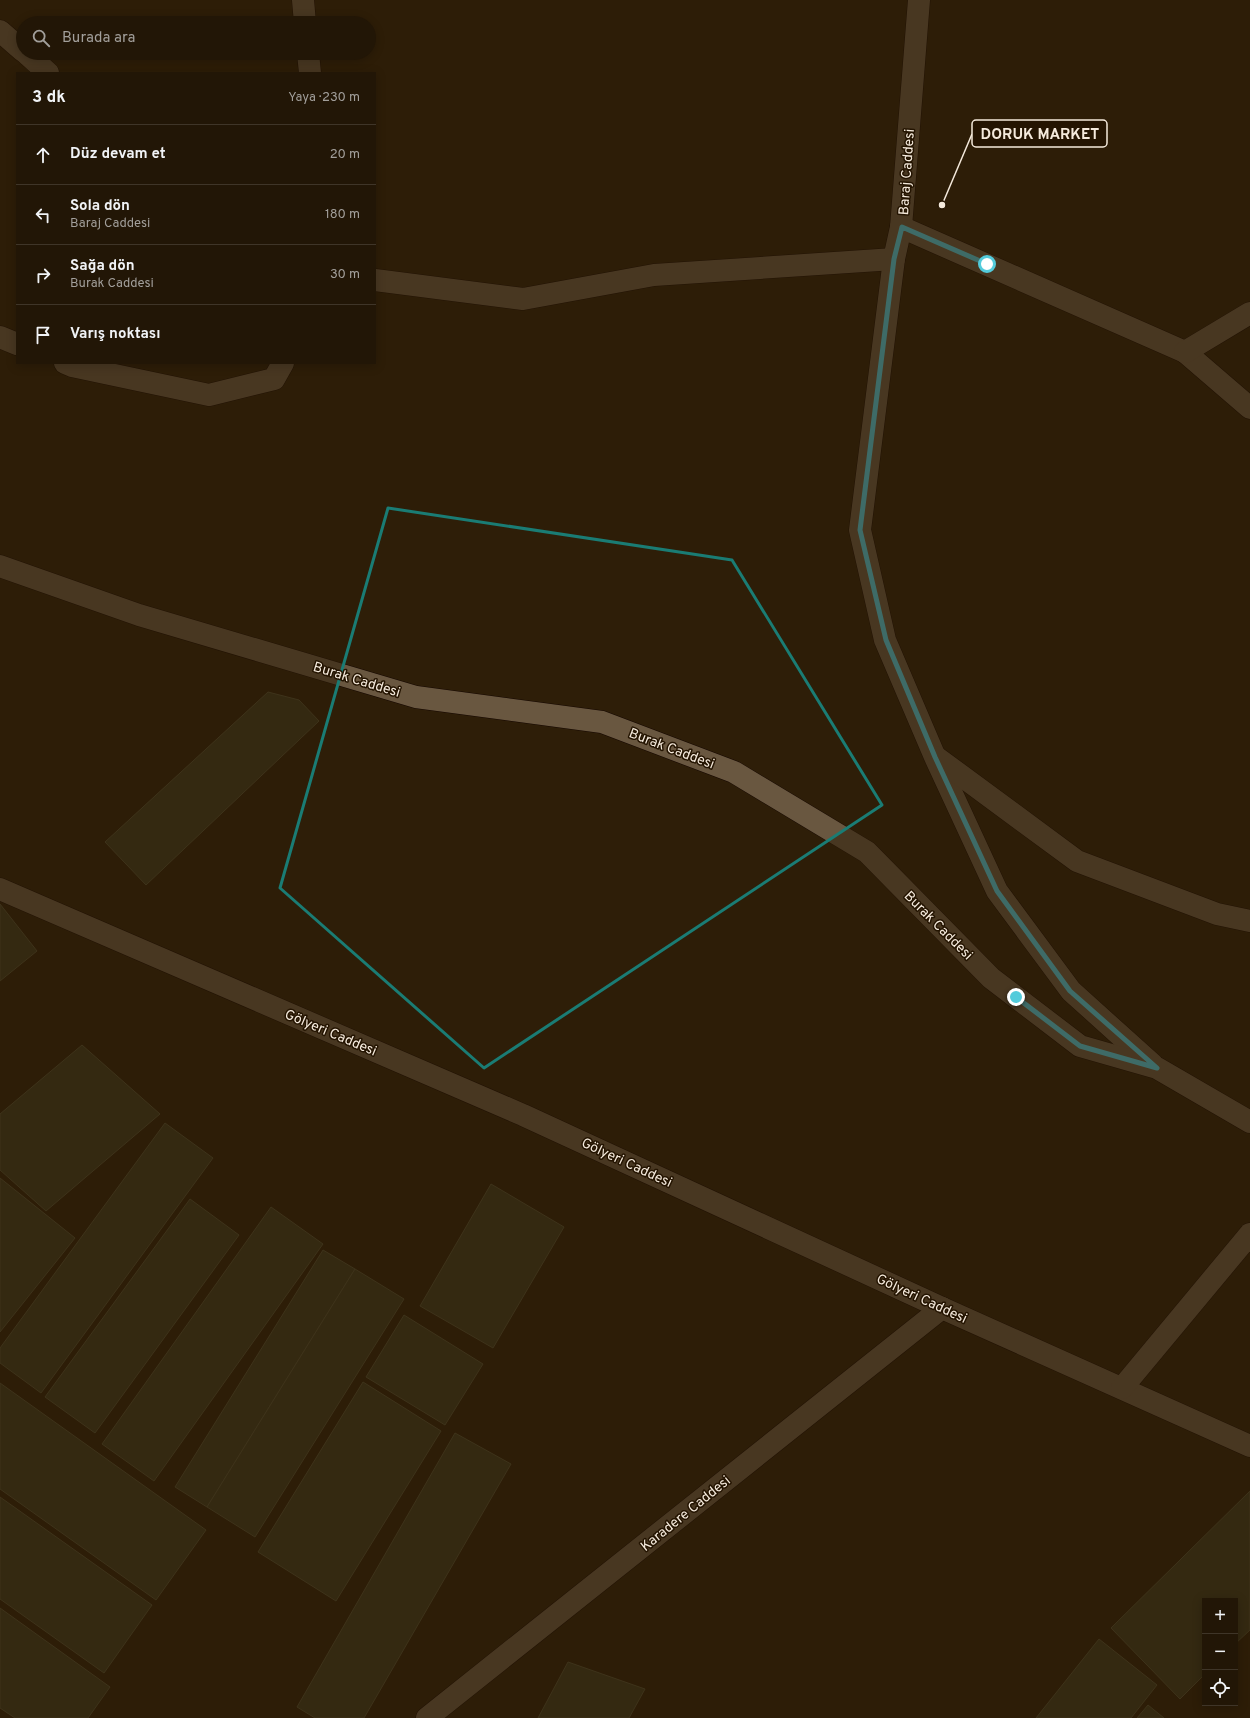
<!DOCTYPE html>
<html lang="tr">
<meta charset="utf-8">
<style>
body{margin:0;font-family:Overpass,sans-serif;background:#2e2314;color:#f1f3f6}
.controls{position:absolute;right:12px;bottom:12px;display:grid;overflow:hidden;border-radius:0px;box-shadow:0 2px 10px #0003}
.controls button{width:36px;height:36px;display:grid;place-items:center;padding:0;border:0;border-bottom:1px solid #3f3528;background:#221606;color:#f1f3f6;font:20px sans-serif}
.stop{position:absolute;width:12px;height:12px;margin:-9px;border:3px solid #53cbdb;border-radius:50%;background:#fff}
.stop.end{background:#53cbdb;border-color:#fff;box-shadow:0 1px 4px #0008}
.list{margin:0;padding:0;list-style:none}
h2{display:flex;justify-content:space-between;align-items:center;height:52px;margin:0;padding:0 16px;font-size:17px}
h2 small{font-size:13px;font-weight:400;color:#a29f9b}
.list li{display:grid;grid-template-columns:26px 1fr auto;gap:12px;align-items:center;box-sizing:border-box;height:60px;padding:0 16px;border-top:1px solid #3f3528}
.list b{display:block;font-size:15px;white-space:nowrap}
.list p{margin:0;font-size:13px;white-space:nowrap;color:#a29f9b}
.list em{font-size:13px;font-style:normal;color:#a29f9b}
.icon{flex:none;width:22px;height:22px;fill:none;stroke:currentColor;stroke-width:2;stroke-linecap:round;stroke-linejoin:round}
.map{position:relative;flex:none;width:1250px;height:1718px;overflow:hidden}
.search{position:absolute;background:#221606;box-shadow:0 2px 10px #0003;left:16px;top:16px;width:360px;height:44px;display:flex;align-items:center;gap:10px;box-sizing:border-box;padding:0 14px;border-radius:22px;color:#a29f9b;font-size:15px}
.panel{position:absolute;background:#221606;box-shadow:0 2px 10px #0003;left:16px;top:72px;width:360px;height:292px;border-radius:0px}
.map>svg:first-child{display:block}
</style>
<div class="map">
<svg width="1250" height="1718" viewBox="0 0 1250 1718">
<rect width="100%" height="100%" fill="#2e1e08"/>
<g fill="#3c381d" stroke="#524d32">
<polygon points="268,692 299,700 319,721 146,885 105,842"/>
<polygon points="0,904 37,951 0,981"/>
<polygon points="82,1045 160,1114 46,1211 0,1170 0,1114"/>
<polygon points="165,1123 213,1158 41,1393 0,1363 0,1348"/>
<polygon points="0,1178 75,1238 0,1332"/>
<polygon points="491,1184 564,1227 493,1348 420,1306"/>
<polygon points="190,1199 239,1235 95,1433 45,1397"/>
<polygon points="271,1207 323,1244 154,1481 102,1444"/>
<polygon points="323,1250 355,1269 207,1507 175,1487"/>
<polygon points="355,1269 404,1299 255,1537 207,1507"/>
<polygon points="404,1315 483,1364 445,1425 366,1377"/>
<polygon points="363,1382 441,1431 336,1601 258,1552"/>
<polygon points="0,1383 206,1530 156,1600 0,1489"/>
<polygon points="455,1433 511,1464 364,1718 315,1718 297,1707"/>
<polygon points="1250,1491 1250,1630 1235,1644 1235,1601 1205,1601 1205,1674 1180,1699 1111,1628"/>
<polygon points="0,1497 152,1605 104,1673 0,1599"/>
<polygon points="0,1608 110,1687 88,1718 15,1718 0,1708"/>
<polygon points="1099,1639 1157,1685 1131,1718 1036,1718"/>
<polygon points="568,1662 645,1689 629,1718 538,1718"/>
<polygon points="1148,1705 1164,1718 1137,1718"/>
</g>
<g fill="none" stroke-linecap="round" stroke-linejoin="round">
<defs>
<g id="minor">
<polyline points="303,0 305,23"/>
<polyline points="919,0 901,227 894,259 860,530 885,640 935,757 997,891 1071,991 1152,1064"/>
<polyline points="0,31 23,51"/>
<polyline points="26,53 48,73"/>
<polyline points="308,53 310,73"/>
<polyline points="901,227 1185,352 1250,408"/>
<polyline points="375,280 523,299 654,275 894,259"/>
<polyline points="0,337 17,344"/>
<polyline points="1185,352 1250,313"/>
<polyline points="65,363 72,366 209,395 274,379 283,363"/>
<polyline points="0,566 139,615 416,697 602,722 734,772 867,852 991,978 1080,1046 1157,1068 1250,1122"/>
<polyline points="936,757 1077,861 1217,914 1250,921"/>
<polyline points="0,889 523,1115 942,1308 1250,1446"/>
<polyline points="1122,1388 1250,1234"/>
<polyline points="427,1718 942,1308"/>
</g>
</defs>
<use href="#minor" stroke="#150700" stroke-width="23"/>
<use href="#minor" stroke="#695740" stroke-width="22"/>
</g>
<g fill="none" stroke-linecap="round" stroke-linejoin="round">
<polyline stroke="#53cbdb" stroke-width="5" points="987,264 902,227 894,259 860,530 886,640 935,757 997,891 1070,991 1157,1068 1080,1046 1016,997"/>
</g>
<path d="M0 0H1250V1718H0ZM 388,508 L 732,560 L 882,805 L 484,1068 L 280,888 Z" fill="#2e1e08" fill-opacity=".55" fill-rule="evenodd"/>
<path fill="none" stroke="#1a7c74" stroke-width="3" stroke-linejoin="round" d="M 388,508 L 732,560 L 882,805 L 484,1068 L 280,888 Z"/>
<g text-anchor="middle" stroke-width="3" stroke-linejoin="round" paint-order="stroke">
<g font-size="14" fill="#f5eadc" stroke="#241401">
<text transform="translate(906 172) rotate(-86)" y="5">Baraj Caddesi</text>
<text transform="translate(357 679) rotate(17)" y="5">Burak Caddesi</text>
<text transform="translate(672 748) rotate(21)" y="5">Burak Caddesi</text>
<text transform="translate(939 925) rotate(45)" y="5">Burak Caddesi</text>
<text transform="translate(331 1032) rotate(23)" y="5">Gölyeri Caddesi</text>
<text transform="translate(627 1162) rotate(25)" y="5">Gölyeri Caddesi</text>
<text transform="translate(922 1298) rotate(25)" y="5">Gölyeri Caddesi</text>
<text transform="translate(685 1513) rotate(-39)" y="5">Karadere Caddesi</text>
</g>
</g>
<path fill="none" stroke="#f5eadc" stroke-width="1.5" d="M942 205L972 134"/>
<circle fill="#f5eadc" stroke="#241401" stroke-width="1.5" cx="942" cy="205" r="4"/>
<rect fill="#241401" stroke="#f5eadc" stroke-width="1.5" x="972" y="120" width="135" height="27" rx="4"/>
<g font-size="15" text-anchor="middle" font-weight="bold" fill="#f5eadc">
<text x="1040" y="139">DORUK MARKET</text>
</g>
</svg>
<div class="controls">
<button>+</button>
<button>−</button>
<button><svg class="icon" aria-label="locate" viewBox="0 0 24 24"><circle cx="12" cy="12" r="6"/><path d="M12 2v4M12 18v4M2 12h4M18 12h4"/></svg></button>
</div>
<div class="stop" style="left:987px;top:264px"></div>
<div class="stop end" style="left:1016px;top:997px"></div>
<div class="search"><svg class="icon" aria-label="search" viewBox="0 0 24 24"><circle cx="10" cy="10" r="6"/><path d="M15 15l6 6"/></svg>Burada ara</div>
<section class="panel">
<h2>3 dk<small>Yaya · 230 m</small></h2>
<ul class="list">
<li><svg class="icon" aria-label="ahead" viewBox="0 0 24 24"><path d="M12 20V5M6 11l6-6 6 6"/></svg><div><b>Düz devam et</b></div><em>20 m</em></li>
<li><svg class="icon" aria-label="left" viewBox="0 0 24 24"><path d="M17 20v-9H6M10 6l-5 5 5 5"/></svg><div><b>Sola dön</b><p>Baraj Caddesi</p></div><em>180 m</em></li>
<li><svg class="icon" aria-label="right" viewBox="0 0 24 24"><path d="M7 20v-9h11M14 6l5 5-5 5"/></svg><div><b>Sağa dön</b><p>Burak Caddesi</p></div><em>30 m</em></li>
<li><svg class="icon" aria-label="arrive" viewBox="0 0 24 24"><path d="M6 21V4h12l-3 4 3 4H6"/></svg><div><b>Varış noktası</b></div></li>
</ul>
</section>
</div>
